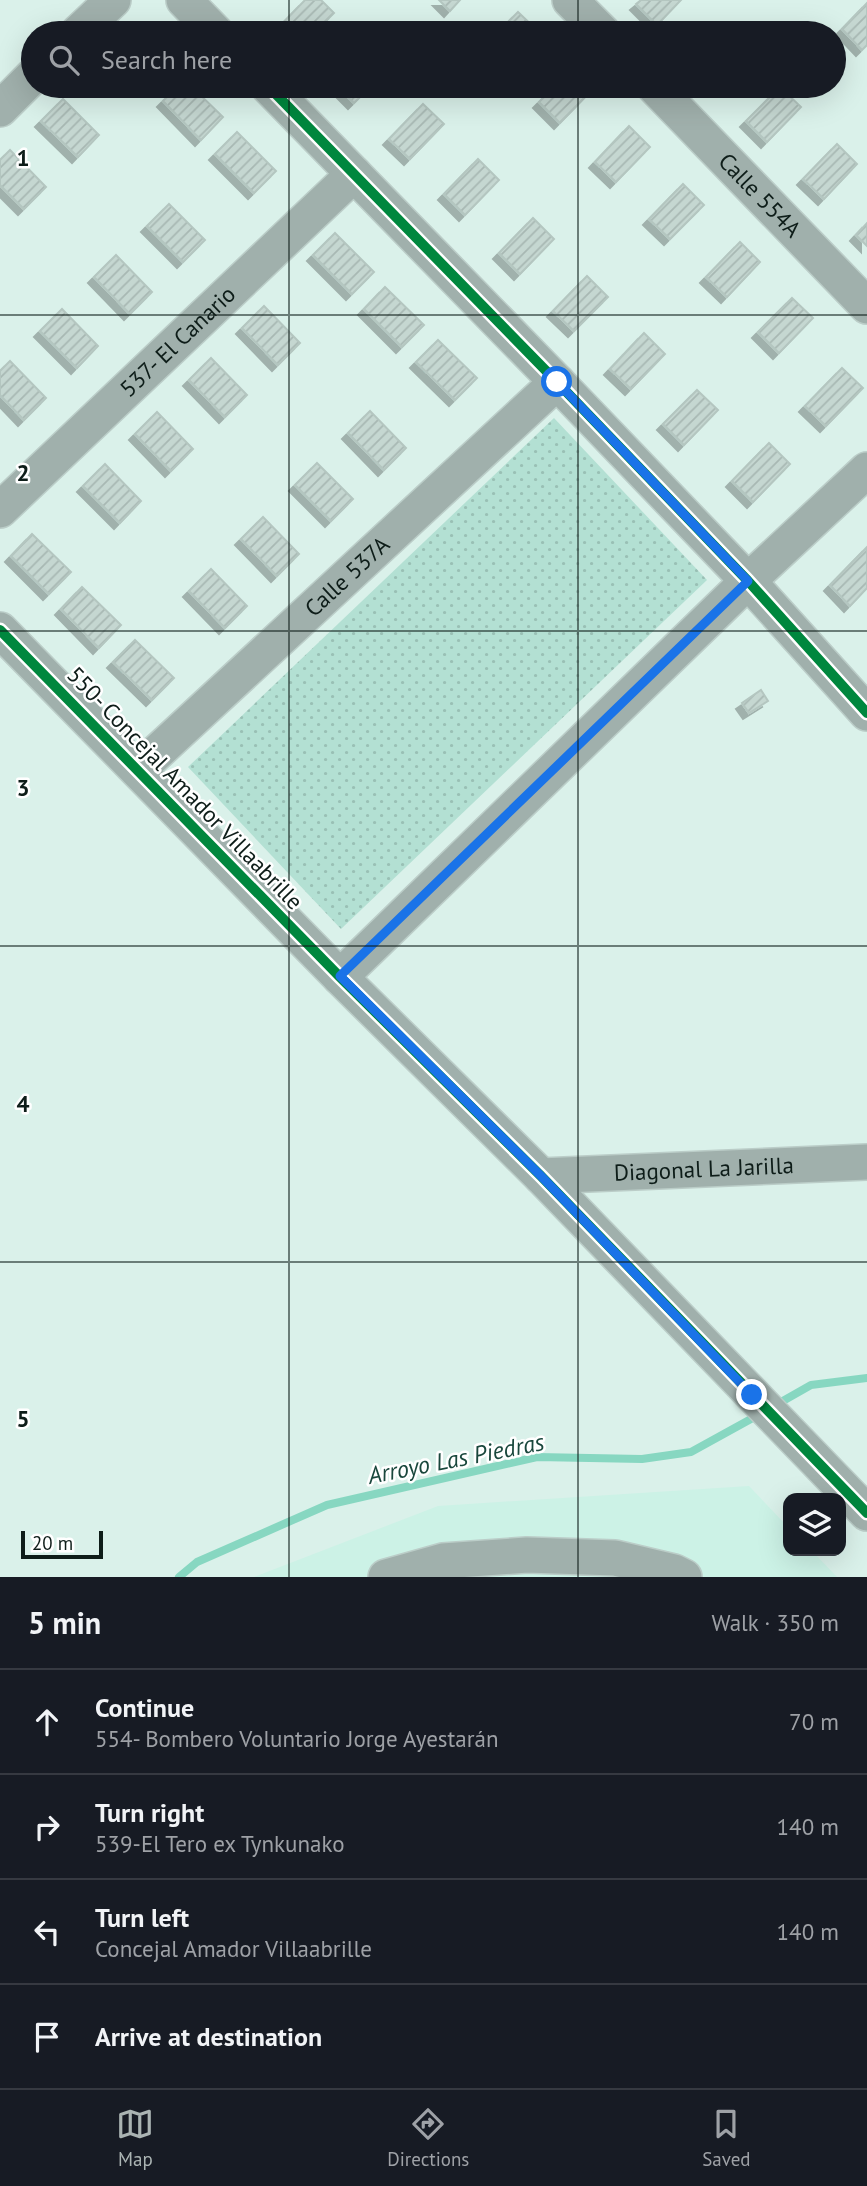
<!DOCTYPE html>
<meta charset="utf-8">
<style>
body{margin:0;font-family:"PT Sans",sans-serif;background:#20242c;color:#f1f3f6}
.controls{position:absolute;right:21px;bottom:21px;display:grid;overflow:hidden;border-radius:14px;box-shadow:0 7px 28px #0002}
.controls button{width:63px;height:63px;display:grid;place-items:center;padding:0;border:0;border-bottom:2px solid #363941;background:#171b24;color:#f1f3f6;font:35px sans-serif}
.scale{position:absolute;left:21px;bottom:18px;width:82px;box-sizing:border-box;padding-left:7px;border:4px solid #0e1d19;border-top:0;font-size:19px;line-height:24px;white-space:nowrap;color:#0e1d19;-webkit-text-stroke:5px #fff;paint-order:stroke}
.stop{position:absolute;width:21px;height:21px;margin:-16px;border:5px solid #1a73e8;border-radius:50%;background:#fff}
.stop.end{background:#1a73e8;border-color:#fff;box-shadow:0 2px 7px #0008}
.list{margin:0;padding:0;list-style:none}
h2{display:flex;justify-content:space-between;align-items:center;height:91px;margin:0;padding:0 28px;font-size:30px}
h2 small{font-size:23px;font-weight:400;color:#9ea1a6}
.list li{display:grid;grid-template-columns:46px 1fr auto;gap:21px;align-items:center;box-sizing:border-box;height:105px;padding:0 28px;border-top:2px solid #363941}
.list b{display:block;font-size:26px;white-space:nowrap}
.list p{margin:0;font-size:23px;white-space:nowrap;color:#9ea1a6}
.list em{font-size:23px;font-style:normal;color:#9ea1a6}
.icon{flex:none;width:38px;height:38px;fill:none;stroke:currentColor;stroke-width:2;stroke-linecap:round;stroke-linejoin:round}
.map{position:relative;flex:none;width:867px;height:1577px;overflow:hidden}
.search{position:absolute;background:#171b24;box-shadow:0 7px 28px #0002;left:21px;right:21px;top:21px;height:77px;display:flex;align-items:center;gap:18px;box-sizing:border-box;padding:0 24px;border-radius:38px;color:#9ea1a6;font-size:26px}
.sheet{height:511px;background:#171b24}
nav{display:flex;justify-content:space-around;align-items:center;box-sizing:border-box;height:98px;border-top:2px solid #363941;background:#171b24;font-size:19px;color:#9ea1a6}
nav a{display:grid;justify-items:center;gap:4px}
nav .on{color:#abb4b3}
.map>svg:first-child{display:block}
</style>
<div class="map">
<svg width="867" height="1577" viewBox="0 0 867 1577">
<defs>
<pattern id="grass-dots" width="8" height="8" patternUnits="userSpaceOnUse" patternTransform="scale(1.75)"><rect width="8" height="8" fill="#b3e0d3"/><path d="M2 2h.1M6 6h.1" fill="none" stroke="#99c0b5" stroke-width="1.8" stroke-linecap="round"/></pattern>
<pattern id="building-hatch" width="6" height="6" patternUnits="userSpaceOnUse" patternTransform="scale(1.75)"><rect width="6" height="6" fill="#c5d7d1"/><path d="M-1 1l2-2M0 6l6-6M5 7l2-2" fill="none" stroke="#a8b8b3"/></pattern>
<filter id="shadow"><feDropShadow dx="-6" dy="6" stdDeviation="0" flood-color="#0004"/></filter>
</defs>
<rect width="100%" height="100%" fill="#daf1ea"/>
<polygon fill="#ccf2e6" points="749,1486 788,1527 788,1551 812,1551 837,1577 254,1577 438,1506"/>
<polygon fill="url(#grass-dots)" points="554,418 707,580 341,929 188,767"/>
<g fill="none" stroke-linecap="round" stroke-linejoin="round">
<g stroke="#87d7c1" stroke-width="8">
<polyline points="774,1406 811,1385 867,1378"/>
<polyline points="179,1577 197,1562 327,1505 537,1457 642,1459 691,1452 760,1414"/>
</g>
</g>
<g fill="url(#building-hatch)" stroke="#b4c6c0" stroke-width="2" filter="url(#shadow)">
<polygon points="305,0 321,0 334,13 314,33 286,33 279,27"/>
<polygon points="439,0 460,0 450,11"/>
<polygon points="641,0 681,0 657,25 636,4"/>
<polygon points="867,3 867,45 862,50 842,29"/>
<polygon points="518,12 539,32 538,33 497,33"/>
<polygon points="178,86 191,86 223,117 201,140 163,101"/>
<polygon points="337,86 371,86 354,103"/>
<polygon points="555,86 592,86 594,88 560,123 539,102"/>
<polygon points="780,87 801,107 767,142 746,121"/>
<polygon points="63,99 99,135 78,157 41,121"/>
<polygon points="423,104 444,124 410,159 389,139"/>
<polygon points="629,126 650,147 616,182 595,162"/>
<polygon points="237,132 276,171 254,193 215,154"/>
<polygon points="837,144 857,164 824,199 803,179"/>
<polygon points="10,150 46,187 24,209 0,185 0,160"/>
<polygon points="478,159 499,180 465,215 444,194"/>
<polygon points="683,184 704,205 670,239 649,219"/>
<polygon points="169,204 205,240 183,262 147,226"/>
<polygon points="533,218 554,239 520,274 499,253"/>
<polygon points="867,223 867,246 856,235"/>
<polygon points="335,233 374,272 352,294 313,255"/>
<polygon points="740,242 760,262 727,297 706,277"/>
<polygon points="116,255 152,292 130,314 94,277"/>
<polygon points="587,276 608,297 574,331 553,311"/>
<polygon points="385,287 424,325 402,347 364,309"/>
<polygon points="792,298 813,318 779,353 758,332"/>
<polygon points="264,306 300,343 278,365 242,328"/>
<polygon points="62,309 98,346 77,368 40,331"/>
<polygon points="644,333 665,354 631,389 610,369"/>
<polygon points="438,340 477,378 455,400 416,362"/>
<polygon points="211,358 247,395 225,417 189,380"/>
<polygon points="10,361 46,398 24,420 0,395 0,371"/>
<polygon points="842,368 863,388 826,426 805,406"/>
<polygon points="697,390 718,410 684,445 663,424"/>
<polygon points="370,411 406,448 384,470 348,433"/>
<polygon points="157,412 193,449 171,471 135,434"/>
<polygon points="769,443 790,464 753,502 732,481"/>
<polygon points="317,463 353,499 331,521 295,485"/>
<polygon points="105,464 141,501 120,523 83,486"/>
<polygon points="263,517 299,554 277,576 241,539"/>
<polygon points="32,534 71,572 49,594 11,556"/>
<polygon points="867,547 867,588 850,606 830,585"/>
<polygon points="211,569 247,606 225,628 189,591"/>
<polygon points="82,587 121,625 99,648 61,609"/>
<polygon points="135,640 174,678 152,700 113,662"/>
<polygon points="761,690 768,701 749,713 742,703"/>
</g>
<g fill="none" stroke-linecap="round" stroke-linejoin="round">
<defs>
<g id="minor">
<polyline points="184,0 216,33"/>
<polyline points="570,0 603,33"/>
<polyline points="78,33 113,0"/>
<polyline points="268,86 557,382 748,581 867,713"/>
<path id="s1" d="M 654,86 L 867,306"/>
<polyline points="0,109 33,76"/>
<path id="s2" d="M 0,510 L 354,174"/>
<polyline points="0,630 340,977 541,1176 867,1513"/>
<path id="s3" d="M 138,770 L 557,382"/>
<polyline points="340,977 748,581 867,470"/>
<path id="s4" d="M 541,1176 L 867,1162"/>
<polyline points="386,1577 443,1561 527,1555 615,1558 674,1572 684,1577"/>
</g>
</defs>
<use href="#minor" stroke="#bbcdc8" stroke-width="38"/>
<use href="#minor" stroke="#a0b0ac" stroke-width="35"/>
<defs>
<g id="cycleway">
<polyline points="268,86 557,382 748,581 867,713"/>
<polyline points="0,630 340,977 541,1176 867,1513"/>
</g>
</defs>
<use href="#cycleway" stroke="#fff" stroke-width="15"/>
<use href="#cycleway" stroke="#00873e" stroke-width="10"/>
</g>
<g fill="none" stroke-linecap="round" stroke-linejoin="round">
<polyline stroke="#1a73e8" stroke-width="9" points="557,382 748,581 340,976 541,1176 752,1395"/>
</g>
<path fill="none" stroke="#0e1d19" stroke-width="2" stroke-opacity="0.55" d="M 289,0 L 289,33M 578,0 L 578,33M 289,86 L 289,1577M 578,86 L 578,1577M 0,315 L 867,315M 0,631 L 867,631M 0,946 L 867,946M 0,1262 L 867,1262"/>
<g text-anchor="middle" stroke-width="5" stroke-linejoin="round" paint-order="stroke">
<g font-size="23" fill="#0e1d19" stroke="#fff">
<text dy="8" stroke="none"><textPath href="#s1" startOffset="152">Calle 554A</textPath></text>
<text dy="8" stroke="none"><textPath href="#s2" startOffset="245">537- El Canario</textPath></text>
<text dy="8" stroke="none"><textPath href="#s3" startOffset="285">Calle 537A</textPath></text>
<text transform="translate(185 788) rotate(46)" y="8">550- Concejal Amador Villaabrille</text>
<text dy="8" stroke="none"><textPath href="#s4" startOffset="163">Diagonal La Jarilla</textPath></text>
</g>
<g font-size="24" font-style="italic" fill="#19473c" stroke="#fff">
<text transform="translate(456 1459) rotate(-11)" y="8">Arroyo Las Piedras</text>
</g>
</g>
<g font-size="23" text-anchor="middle" font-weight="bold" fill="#0e1d19" stroke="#fff" stroke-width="5" stroke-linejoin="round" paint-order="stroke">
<text x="23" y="166">1</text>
<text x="23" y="481">2</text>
<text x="23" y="796">3</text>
<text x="23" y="1112">4</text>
<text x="23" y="1427">5</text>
</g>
</svg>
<div class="controls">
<button><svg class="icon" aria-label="layers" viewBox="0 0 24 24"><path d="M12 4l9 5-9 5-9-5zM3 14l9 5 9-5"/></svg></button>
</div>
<div class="scale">20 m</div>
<div class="stop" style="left:557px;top:382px"></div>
<div class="stop end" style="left:752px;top:1395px"></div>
<div class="search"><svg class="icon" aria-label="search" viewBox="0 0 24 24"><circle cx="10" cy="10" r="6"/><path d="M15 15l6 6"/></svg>Search here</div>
</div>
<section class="sheet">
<h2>5 min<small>Walk · 350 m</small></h2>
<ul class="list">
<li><svg class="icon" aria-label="ahead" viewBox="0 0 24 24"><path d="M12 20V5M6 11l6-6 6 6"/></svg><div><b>Continue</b><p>554- Bombero Voluntario Jorge Ayestarán</p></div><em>70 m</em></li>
<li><svg class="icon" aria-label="right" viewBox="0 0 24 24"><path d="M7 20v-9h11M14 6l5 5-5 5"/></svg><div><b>Turn right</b><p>539-El Tero ex Tynkunako</p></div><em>140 m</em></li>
<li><svg class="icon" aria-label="left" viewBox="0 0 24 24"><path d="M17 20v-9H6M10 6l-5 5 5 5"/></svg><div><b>Turn left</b><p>Concejal Amador Villaabrille</p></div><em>140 m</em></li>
<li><svg class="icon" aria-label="arrive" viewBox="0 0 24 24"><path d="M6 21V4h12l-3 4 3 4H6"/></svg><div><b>Arrive at destination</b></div></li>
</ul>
</section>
<nav>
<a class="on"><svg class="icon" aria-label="map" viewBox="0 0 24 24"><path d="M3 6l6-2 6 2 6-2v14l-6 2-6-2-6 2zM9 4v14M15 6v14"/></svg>Map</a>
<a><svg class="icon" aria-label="directions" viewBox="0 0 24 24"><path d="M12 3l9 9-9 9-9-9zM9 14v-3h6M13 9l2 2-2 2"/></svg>Directions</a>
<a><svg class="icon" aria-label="saved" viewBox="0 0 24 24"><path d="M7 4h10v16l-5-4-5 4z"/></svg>Saved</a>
</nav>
